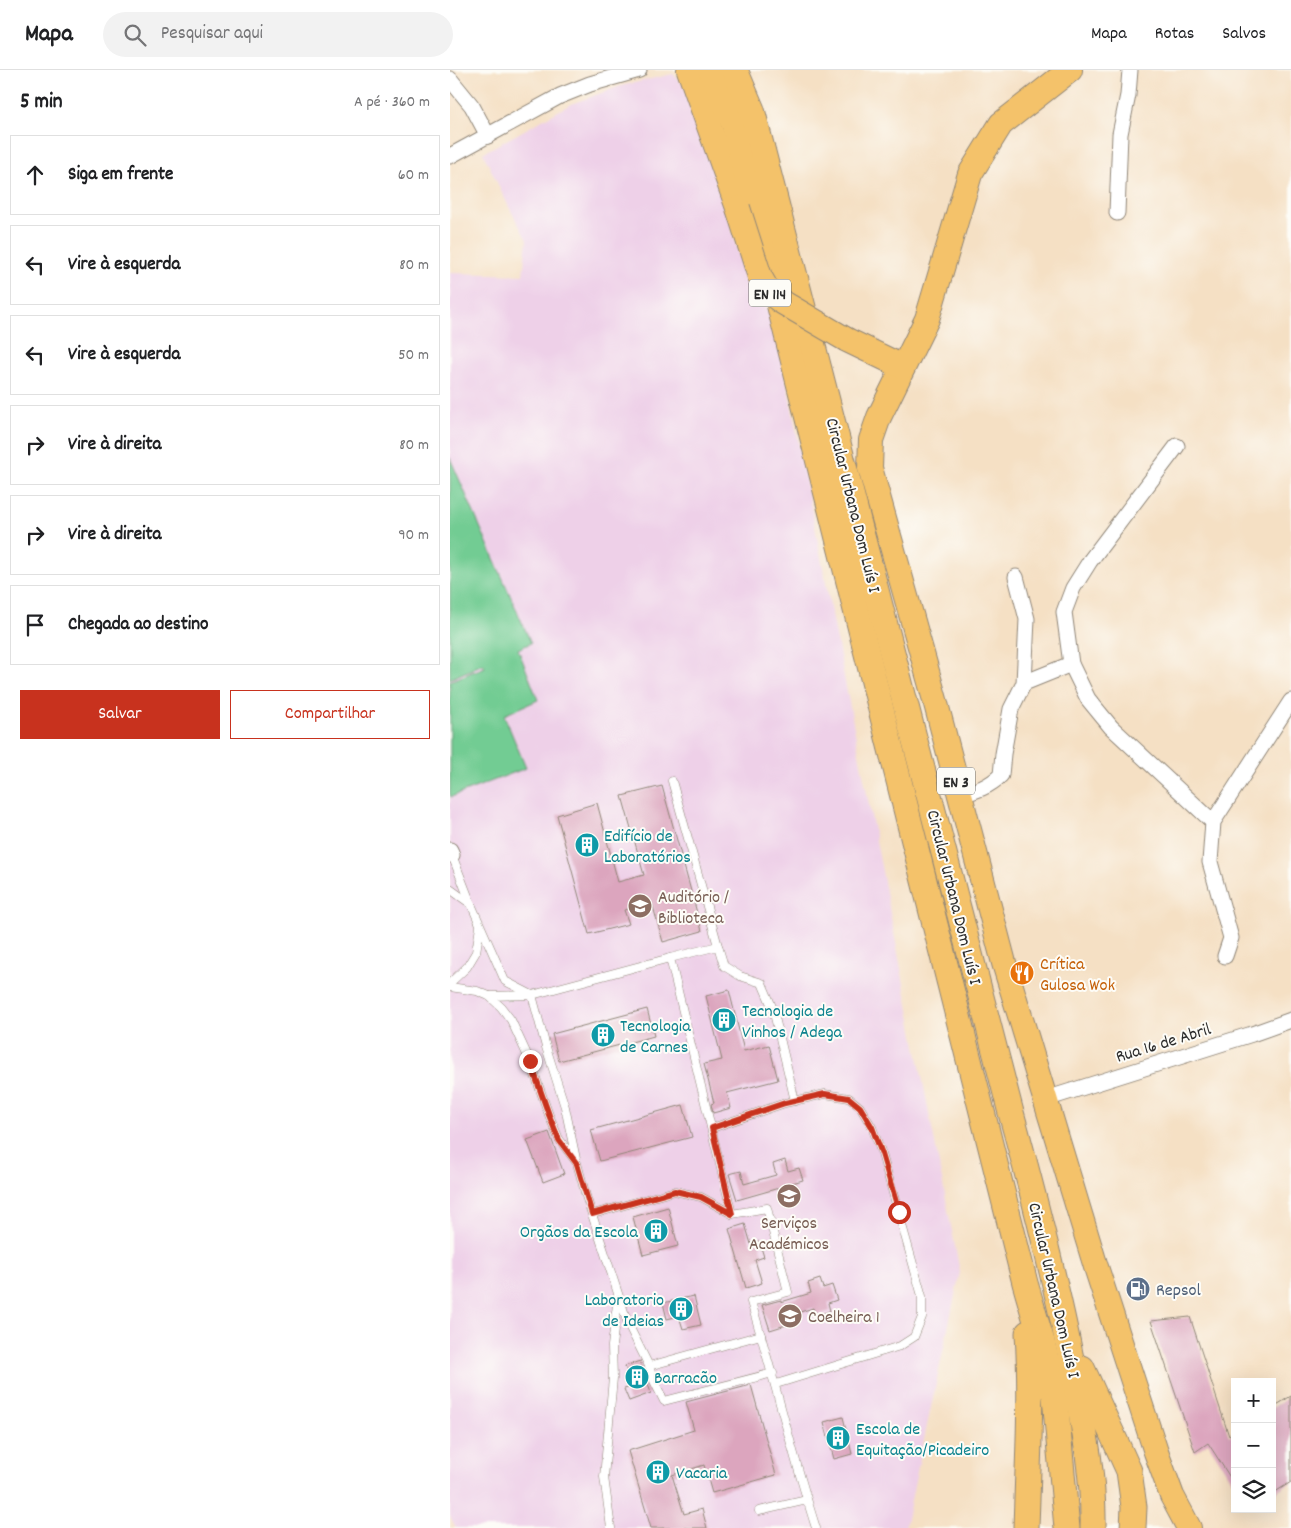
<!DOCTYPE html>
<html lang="pt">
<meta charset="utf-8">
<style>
body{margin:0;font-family:Dekko,sans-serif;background:#f2f2f2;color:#202124}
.controls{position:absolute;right:15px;bottom:15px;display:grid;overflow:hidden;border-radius:0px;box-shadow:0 5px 20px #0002}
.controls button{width:45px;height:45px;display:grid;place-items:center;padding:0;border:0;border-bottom:1px solid #e0e0e0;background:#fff;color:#202124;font:25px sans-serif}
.stop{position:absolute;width:15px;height:15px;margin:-11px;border:4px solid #c8321e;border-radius:50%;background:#fff}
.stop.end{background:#c8321e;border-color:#fff;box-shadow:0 1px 5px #0008}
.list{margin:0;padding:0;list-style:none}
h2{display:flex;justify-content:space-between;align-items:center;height:65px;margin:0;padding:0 20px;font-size:21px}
h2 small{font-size:16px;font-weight:400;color:#757577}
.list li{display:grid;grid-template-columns:32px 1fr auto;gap:15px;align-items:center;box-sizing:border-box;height:80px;margin:0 10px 10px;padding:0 10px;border:1px solid #e0e0e0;border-radius:0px}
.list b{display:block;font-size:19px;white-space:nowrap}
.list em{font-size:16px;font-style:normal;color:#757577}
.actions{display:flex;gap:10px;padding:15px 20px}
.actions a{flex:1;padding:11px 0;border:1px solid #c8321e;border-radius:0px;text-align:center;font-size:18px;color:#c8321e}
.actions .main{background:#c8321e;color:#fff}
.icon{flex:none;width:28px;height:28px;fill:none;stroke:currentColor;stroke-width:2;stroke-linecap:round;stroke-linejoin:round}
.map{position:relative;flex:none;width:841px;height:1458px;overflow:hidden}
header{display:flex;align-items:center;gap:30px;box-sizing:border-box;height:70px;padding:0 25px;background:#fff;border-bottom:1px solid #e0e0e0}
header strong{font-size:24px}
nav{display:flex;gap:28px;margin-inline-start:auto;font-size:18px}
.search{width:350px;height:45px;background:#f2f2f2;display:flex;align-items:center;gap:12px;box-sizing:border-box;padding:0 18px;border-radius:28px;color:#757577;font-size:19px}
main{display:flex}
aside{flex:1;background:#fff}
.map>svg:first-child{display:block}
</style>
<header>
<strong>Mapa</strong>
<div class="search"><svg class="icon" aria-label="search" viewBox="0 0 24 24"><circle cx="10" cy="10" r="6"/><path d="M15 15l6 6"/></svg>Pesquisar aqui</div>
<nav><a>Mapa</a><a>Rotas</a><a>Salvos</a></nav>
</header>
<main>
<aside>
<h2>5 min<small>A pé · 360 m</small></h2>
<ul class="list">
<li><svg class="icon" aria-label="ahead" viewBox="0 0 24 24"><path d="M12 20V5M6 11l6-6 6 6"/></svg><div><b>Siga em frente</b></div><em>60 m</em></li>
<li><svg class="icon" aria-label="left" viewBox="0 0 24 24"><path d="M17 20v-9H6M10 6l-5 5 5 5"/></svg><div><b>Vire à esquerda</b></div><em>80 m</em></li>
<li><svg class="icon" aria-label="left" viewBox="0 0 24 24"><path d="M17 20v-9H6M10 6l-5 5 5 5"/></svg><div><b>Vire à esquerda</b></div><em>50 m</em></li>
<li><svg class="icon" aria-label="right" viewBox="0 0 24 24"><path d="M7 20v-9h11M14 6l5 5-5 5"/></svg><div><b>Vire à direita</b></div><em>80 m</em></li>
<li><svg class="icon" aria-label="right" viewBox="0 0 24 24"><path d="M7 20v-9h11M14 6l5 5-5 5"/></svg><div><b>Vire à direita</b></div><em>90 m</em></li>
<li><svg class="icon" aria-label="arrive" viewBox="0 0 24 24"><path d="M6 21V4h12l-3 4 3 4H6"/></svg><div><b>Chegada ao destino</b></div></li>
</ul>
<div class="actions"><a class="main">Salvar</a><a>Compartilhar</a></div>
</aside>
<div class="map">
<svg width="841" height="1458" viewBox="0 0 841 1458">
<rect width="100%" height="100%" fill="#fdfcf7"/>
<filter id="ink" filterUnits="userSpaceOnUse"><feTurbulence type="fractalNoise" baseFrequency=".02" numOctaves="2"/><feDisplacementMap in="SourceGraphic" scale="10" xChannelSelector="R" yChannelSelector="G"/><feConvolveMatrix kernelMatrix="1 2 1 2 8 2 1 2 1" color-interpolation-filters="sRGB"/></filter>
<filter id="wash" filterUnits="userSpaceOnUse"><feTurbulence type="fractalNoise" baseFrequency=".0096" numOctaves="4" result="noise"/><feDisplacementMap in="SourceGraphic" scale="20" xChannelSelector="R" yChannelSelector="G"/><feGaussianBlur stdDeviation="1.12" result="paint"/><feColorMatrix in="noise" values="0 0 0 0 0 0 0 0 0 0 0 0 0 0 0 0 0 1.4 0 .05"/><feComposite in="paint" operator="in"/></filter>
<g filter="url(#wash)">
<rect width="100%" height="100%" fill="#f5e0c4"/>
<polygon fill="#eed0e8" points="223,4 234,16 278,146 297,215 310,233 322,244 326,257 510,1202 455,1458 6,1458 0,1446 0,203 73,205 77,170 59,137 33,83 121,34 171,16"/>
<polygon fill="#72cc93" stroke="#4e7c5f" points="0,388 81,573 68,579 88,630 54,645 76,698 1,727 0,724 0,611 35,597 33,594 0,609"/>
<g id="blocks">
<g fill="#dca5be">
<polygon points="212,716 252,861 213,872 202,833 174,840 179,854 139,864 107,745 147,733 168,812 194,805 172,726"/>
<polygon points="279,920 294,981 319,975 328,1010 277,1023 281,1038 263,1043 261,1034 264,1033 254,994 272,990 256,926"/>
<polygon points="197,939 204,966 109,991 102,964"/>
<polygon points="233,1035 242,1067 150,1091 141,1060"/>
<polygon points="99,1062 114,1104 93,1112 77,1070"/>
<polygon points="335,1090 338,1101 349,1098 353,1110 342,1113 345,1124 332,1128 329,1118 287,1130 279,1104 291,1101 294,1114 326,1105 323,1094"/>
<polygon points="218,1137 228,1176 193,1185 183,1147"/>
<polygon points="295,1154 301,1174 309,1171 314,1187 305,1190 312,1213 296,1218 279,1159"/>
<polygon points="370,1209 373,1218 382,1215 387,1230 378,1233 380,1241 365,1246 363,1238 334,1247 336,1255 320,1260 312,1235 331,1230 331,1232 361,1223 358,1213"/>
<polygon points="244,1226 251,1255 233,1259 229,1246 217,1249 213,1233"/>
<polygon points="740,1247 779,1366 785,1362 785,1415 758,1373 745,1382 701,1251"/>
<polygon points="190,1291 201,1323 179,1331 174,1319 182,1317 175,1296"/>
<polygon points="301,1315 326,1405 262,1423 254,1395 222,1405 234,1444 252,1439 257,1458 201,1458 178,1381 244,1360 236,1332"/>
<polygon points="841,1326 841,1412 822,1424 822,1338"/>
<polygon points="393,1347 402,1384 384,1389 374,1352"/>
</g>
</g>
</g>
<g filter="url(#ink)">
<use href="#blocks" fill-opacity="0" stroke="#908678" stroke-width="1"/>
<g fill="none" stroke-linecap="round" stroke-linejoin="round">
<defs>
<g id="service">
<path d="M 222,711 L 268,876 L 220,888 L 282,1144 L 317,1138 L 338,1222 L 301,1232 C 324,1307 342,1384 366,1458"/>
<polyline points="2,785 21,834 55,911 82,925 220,888"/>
<polyline points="0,819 21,834"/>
<polyline points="268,876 274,896 290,906 312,913 323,939 345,1031"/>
<polyline points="0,913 17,897 26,882 30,857"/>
<polyline points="0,917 27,921 39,926 51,937 61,950 80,991 99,1045 109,1069 127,1093 136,1126 178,1254 199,1296 203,1309 214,1331 323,1303"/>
<polyline points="39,926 82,925 96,977 115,1037 126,1089"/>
<polyline points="262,1058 335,1033 375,1024 399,1028 410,1037 422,1057 432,1084 472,1226 472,1247 464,1267 450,1276 326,1314"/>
<polyline points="143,1144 225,1121 251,1127 282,1144"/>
<polyline points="199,1296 311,1265"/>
<polyline points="309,1441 357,1430"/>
<polyline points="161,1458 154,1407 163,1308 162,1276 168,1226"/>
</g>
<g id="minor">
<polyline points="0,9 22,36 38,66"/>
<polyline points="0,86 110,26 140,14 189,0"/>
<polyline points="667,143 670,64 678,25 680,0"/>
<polyline points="727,376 640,491 623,518 614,542 621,594 638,629 661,657 763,752"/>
<polyline points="566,507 577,549 574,613"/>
<path d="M 510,725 C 526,721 539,717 551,705 L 553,684 L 561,639 L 574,613 L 621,594"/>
<polyline points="0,780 2,785"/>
<polyline points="775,886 781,868 760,792 763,752 841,631"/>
<polyline points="596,1029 802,964 841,950"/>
</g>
<g id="primary">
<polyline points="239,0 288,138"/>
<polyline points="620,0 551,54 520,104 477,249 429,347 421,370 420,398 485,630 554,893 646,1197 706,1382 722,1426 739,1458"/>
<polyline points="397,270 453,297"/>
</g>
<g id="trunk">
<polyline points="261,0 284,54 575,1213 592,1272 605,1327 617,1458"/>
<path d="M 285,0 L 302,40 L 560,1039 C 585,1130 609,1222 626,1315 C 635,1362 644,1410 643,1458"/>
<polyline points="632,1298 679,1401 684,1437 683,1458"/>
<path d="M 576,1458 C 578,1393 582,1328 578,1263"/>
</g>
</defs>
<use href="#service" stroke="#908678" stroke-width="9"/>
<use href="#minor" stroke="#908678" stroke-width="17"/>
<use href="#primary" stroke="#908678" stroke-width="26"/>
<use href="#trunk" stroke="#908678" stroke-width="27"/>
<use href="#service" stroke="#fff" stroke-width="8"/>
<use href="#minor" stroke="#fff" stroke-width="15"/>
<use href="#primary" stroke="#f4c26a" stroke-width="24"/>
<use href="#trunk" stroke="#f4c26a" stroke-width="25"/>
<defs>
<polyline id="primary-bridge" points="288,138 310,207 318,221 332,232 397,270"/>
</defs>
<use href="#primary-bridge" stroke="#908678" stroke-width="26" stroke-linecap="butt"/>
<use href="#primary-bridge" stroke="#f4c26a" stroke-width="24"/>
</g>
</g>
<g fill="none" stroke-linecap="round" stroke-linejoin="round" filter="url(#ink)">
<polyline stroke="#c8321e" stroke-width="6" points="80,991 99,1045 109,1070 127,1094 142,1144 225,1121 251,1127 282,1144 262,1058 335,1033 375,1024 399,1028 410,1037 422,1057 432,1084 449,1142"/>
</g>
<defs>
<symbol id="building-disc" viewBox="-11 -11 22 22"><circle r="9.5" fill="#0f9aa8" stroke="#fdfcf7"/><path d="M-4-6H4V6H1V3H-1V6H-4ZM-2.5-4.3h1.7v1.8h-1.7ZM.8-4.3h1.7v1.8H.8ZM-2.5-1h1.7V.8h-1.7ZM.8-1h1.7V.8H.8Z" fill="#fff"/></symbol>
<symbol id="university-disc" viewBox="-11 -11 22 22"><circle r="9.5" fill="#8d6e63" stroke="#fdfcf7"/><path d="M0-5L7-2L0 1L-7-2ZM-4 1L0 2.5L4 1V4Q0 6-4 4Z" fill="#fff"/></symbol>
<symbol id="restaurant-disc" viewBox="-11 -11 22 22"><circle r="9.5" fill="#e8710a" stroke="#fdfcf7"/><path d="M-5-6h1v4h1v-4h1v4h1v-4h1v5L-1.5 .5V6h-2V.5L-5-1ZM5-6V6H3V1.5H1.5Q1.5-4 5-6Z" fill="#fff"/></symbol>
<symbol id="fuel-disc" viewBox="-11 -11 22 22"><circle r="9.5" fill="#5c6f8a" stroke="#fdfcf7"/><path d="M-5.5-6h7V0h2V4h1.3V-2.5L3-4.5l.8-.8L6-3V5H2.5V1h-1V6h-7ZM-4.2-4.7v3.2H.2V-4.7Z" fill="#fff"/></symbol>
</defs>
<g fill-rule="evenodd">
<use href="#building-disc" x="123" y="761" width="28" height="28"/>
<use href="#university-disc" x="176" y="822" width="28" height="28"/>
<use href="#restaurant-disc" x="558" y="889" width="28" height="28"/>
<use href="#building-disc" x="260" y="936" width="28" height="28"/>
<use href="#building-disc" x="139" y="951" width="28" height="28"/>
<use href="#university-disc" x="325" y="1112" width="28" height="28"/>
<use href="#building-disc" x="192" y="1147" width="28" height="28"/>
<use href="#fuel-disc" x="674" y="1205" width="28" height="28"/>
<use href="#building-disc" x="217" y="1225" width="28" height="28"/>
<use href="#university-disc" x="326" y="1232" width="28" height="28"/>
<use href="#building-disc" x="173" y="1293" width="28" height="28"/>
<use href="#building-disc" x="374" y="1354" width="28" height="28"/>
<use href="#building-disc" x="194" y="1388" width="28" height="28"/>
</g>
<g text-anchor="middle" stroke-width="4" stroke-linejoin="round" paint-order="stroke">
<g fill="#fdfcf7" stroke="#6a6a68" stroke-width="1">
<rect x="299" y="209.5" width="42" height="27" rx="4"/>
<rect x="487" y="697.5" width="38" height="27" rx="4"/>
</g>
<g font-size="16" font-weight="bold" fill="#2b2b2b">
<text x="320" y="229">EN 114</text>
<text x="506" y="717">EN 3</text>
</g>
<g font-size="18" fill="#2b2b2b" stroke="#fdfcf7">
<text transform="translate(404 435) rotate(76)" y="6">Circular Urbana Dom Luís I</text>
<text transform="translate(505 827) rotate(76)" y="6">Circular Urbana Dom Luís I</text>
<text transform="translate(713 972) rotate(-17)" y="6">Rua 16 de Abril</text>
<text transform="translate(605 1220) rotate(77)" y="6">Circular Urbana Dom Luís I</text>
</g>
<g font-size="18" fill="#0d838f" stroke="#fdfcf7" text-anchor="start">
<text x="154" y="771">Edifício de<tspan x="154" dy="21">Laboratórios</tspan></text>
<text x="292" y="946">Tecnologia de<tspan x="292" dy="21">Vinhos / Adega</tspan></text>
<text x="170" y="961">Tecnologia<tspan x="170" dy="21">de Carnes</tspan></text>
<text x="188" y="1167" text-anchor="end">Orgãos da Escola</text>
<text x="214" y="1235" text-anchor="end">Laboratorio<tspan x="214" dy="21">de Ideias</tspan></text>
<text x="204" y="1313">Barracão</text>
<text x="406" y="1364">Escola de<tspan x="406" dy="21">Equitação/Picadeiro</tspan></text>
<text x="226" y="1408">Vacaria</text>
</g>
<g font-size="18" fill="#785e54" stroke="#fdfcf7" text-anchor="start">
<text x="208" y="832">Auditório /<tspan x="208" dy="21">Biblioteca</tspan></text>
<text x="339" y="1158" text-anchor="middle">Serviços<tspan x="339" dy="21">Académicos</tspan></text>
<text x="358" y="1252">Coelheira 1</text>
</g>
<g font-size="18" fill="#c56008" stroke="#fdfcf7" text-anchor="start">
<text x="590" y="899">Crítica<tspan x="590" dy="21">Gulosa Wok</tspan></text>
</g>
<g font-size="18" fill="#4e5e75" stroke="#fdfcf7" text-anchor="start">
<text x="706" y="1225">Repsol</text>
</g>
</g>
</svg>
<div class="controls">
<button>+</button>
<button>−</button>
<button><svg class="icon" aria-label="layers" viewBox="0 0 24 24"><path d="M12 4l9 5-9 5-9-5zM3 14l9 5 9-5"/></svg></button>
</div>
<div class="stop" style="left:449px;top:1142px"></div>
<div class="stop end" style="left:80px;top:991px"></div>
</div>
</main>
